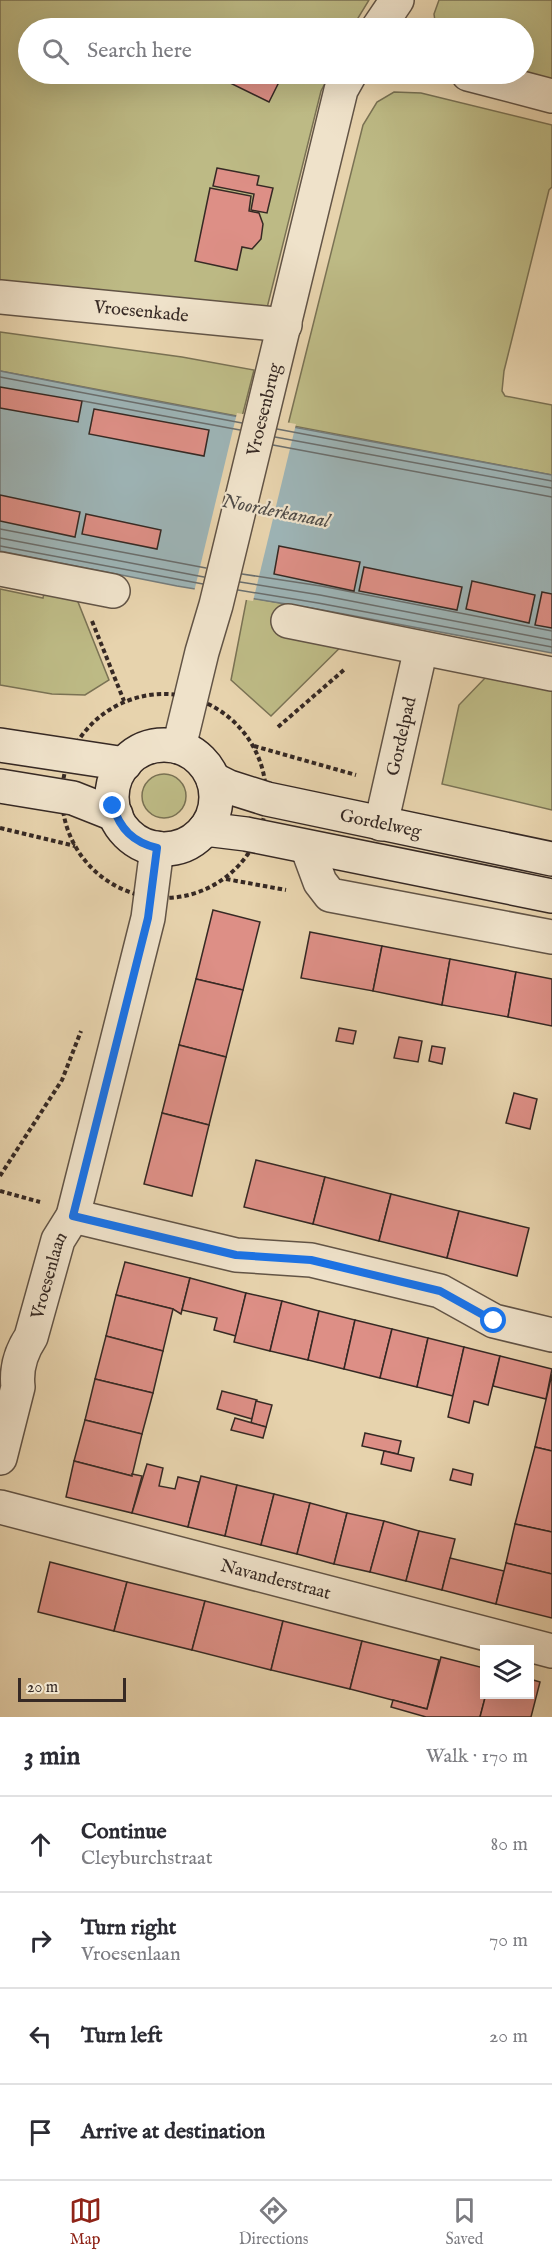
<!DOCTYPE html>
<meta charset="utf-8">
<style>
body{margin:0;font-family:"IM FELL English",serif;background:#f7f7f7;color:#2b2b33}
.controls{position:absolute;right:18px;bottom:18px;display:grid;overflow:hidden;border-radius:0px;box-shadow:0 6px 24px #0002}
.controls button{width:54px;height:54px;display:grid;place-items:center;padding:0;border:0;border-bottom:2px solid #e1e1e2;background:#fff;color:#2b2b33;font:30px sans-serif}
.scale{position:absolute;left:18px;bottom:15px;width:108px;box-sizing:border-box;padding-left:6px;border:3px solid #362924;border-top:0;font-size:16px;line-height:21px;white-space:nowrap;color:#362924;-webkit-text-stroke:4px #efe2ca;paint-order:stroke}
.stop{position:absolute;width:18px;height:18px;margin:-14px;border:4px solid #1a73e8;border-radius:50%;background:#fff}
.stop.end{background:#1a73e8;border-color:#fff;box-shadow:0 2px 6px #0008}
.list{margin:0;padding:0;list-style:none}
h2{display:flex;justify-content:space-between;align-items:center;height:78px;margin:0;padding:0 24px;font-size:26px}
h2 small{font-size:20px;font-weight:400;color:#7c7c81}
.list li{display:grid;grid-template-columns:39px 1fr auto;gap:18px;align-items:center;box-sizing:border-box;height:96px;padding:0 24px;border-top:2px solid #e1e1e2}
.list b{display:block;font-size:22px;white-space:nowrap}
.list p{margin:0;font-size:20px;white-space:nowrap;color:#7c7c81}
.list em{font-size:20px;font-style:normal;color:#7c7c81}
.icon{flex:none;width:33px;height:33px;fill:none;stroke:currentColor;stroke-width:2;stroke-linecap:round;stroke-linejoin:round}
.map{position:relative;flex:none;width:552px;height:1717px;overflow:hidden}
.search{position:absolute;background:#fff;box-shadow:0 6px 24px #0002;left:18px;right:18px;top:18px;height:66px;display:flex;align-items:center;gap:15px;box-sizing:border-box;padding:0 21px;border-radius:33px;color:#7c7c81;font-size:22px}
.sheet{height:462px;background:#fff}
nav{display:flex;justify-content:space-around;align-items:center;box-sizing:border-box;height:84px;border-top:2px solid #e1e1e2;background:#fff;font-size:16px;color:#7c7c81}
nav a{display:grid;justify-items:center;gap:3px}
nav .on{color:#8f2418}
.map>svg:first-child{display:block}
</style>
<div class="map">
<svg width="552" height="1717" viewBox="0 0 552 1717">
<rect width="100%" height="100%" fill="#e7d3ad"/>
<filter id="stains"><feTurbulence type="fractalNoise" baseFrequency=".00333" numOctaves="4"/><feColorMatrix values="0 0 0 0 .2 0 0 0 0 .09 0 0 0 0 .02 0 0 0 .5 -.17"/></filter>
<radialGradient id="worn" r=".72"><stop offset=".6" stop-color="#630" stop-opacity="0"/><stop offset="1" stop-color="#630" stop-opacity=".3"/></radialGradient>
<g fill="#bdba85" stroke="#7a7254" stroke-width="1.5">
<polygon points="0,0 369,0 352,28 28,28 28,74 330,74 321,91 265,316 0,285"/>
<polygon points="439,0 552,0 552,80 524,73 524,28 436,28 434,14"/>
<polygon points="394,92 421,93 552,125 552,187 549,190 504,371 502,391 505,396 552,405 552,475 288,425 363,125 377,102"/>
<polygon points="0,332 182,357 254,370 242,417 0,371"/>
<polygon points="0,589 43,598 45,590 76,597 109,680 85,695 52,694 0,685"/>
<polygon points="247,597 369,619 271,716 231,680"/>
<polygon points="486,677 552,690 552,810 442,784 459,705"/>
<circle cx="164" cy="796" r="22"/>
</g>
<polygon fill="#9db4b6" stroke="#747c7c" stroke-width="1.5" points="0,371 148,400 552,475 552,653 317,609 177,586 0,551"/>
<polygon fill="#e7d3ad" points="237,413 296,424 253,601 194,592"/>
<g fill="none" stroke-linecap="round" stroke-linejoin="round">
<g stroke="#6a6e6d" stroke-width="1.5">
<polyline points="0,377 242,423"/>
<polyline points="83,401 240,430"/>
<polyline points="277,429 552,481"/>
<polyline points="275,437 552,488"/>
<polyline points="273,445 552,497"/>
<polyline points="0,529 206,568"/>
<polyline points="0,538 204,577"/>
<polyline points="0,546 203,584"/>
<polyline points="242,574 321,586 552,631"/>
<polyline points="240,582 320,595 552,640"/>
<polyline points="238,590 318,603 552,647"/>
</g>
</g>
<g fill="#dd8f86" stroke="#362924" stroke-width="1.5">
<polygon points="230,74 283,74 269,102 226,81"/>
<polygon points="217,168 259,176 257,185 273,188 267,213 251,210 254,194 213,186"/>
<polygon points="210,188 251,196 249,211 259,213 263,224 261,239 252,249 242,247 237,270 195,261"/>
<polygon points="0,387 82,401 78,422 0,408"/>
<polygon points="94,409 209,430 204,456 89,434"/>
<polygon points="0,495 80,512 75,537 0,521"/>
<polygon points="86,514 161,530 157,549 82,534"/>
<polygon points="279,546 360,562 354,591 274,574"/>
<polygon points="364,567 462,587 457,610 359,591"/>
<polygon points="472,581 535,595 529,623 466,609"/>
<polygon points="542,592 552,594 552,628 535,625"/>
<polygon points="213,910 260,922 243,990 196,979"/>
<polygon points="310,932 382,946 373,991 301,978"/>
<polygon points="382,946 450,959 442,1005 373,991"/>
<polygon points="450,959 516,972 508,1017 442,1005"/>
<polygon points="516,972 552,979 552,1026 508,1017"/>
<polygon points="196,979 243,990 226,1057 179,1045"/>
<polygon points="339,1028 356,1031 353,1044 336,1041"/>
<polygon points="399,1037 422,1041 418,1062 394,1058"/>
<polygon points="179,1045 226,1057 209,1125 162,1113"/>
<polygon points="432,1046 445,1048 442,1064 429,1061"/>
<polygon points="514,1093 537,1099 530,1129 506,1123"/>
<polygon points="162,1113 209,1125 192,1196 144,1184"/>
<polygon points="256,1160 325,1177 313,1224 244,1207"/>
<polygon points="325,1177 391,1194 379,1241 313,1224"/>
<polygon points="391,1194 459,1211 447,1258 379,1241"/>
<polygon points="459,1211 529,1228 517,1276 447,1258"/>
<polygon points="125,1262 190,1278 181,1314 173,1309 116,1295"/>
<polygon points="190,1278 246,1293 236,1336 214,1330 217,1318 182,1310"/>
<polygon points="246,1293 282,1301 270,1351 234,1342"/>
<polygon points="116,1295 173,1309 163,1351 106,1336"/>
<polygon points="282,1301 319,1311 308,1360 270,1351"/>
<polygon points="319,1311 355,1320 344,1369 308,1360"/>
<polygon points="355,1320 392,1329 380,1378 344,1369"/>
<polygon points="392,1329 428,1338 417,1387 380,1378"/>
<polygon points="106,1336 163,1351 153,1393 95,1379"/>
<polygon points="428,1338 464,1347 453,1396 417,1387"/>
<polygon points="464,1347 500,1356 488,1405 474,1401 469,1423 448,1417"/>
<polygon points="500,1356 552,1369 546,1399 493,1386"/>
<polygon points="552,1374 552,1451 535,1447"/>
<polygon points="95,1379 153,1393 142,1434 85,1420"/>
<polygon points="222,1391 257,1400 252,1419 217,1409"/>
<polygon points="256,1401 272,1405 266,1427 251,1423"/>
<polygon points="235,1418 266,1427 263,1438 231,1430"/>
<polygon points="85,1420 142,1434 132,1476 74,1461"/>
<polygon points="365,1433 401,1441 398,1454 362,1446"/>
<polygon points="535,1447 552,1451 552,1532 515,1524"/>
<polygon points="384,1451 414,1458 411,1471 381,1464"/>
<polygon points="74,1461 132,1476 132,1474 142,1476 132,1513 66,1497"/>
<polygon points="147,1464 163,1468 159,1486 175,1489 178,1477 199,1482 188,1527 132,1513"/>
<polygon points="453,1469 473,1474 471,1485 450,1480"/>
<polygon points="201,1476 237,1485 225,1536 188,1527"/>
<polygon points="237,1485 274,1494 261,1545 225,1536"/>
<polygon points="274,1494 310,1503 297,1554 261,1545"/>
<polygon points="310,1503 347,1513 334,1564 297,1554"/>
<polygon points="347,1513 384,1521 370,1572 334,1564"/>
<polygon points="384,1521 419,1531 406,1581 370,1572"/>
<polygon points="515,1524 552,1532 552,1574 506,1563"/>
<polygon points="419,1531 455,1539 442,1590 406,1581"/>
<polygon points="450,1558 504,1571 496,1604 442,1590"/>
<polygon points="50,1562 127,1582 114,1631 38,1612"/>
<polygon points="506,1563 552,1574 552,1618 496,1604"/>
<polygon points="127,1582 205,1601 192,1650 114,1631"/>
<polygon points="205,1601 283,1621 271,1670 192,1650"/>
<polygon points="283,1621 362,1641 350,1689 271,1670"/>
<polygon points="362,1641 439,1660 427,1709 350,1689"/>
<polygon points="441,1657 484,1668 486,1694 480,1717 426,1717 391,1707 393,1700 427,1709"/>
<polygon points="530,1679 540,1682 531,1717 480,1717 486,1694 530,1694"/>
</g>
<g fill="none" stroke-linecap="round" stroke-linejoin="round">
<defs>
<g id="street">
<polyline points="378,28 397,0"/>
<polyline points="468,74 552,96"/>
<path id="s1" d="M 0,297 L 285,325"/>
<polyline points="0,569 113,591"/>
<polyline points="288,621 552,674"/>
<path id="s2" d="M 179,747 L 202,652 L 216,605 L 341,90 L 350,74"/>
<path id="s3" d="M 381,824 L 421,648"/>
<polyline points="307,847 320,882 330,895 552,937"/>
<polyline points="73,1216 236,1255 311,1260 440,1291 494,1321 552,1335"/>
<path id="s4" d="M 0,1458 L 18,1387 C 16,1370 21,1352 31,1337 L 58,1240 L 73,1216 L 148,918 L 157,848"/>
<path id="s5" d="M 0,1507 L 552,1651"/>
</g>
<g id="secondary">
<polyline points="0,745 125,764"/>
<circle cx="164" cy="797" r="52"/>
<path id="s6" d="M 213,779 L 229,787 L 267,799 L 552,859"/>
<polyline points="0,786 73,798 116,815"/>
<polyline points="205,829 246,834 552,896"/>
</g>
</defs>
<use href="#street" stroke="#625446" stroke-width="36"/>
<use href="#secondary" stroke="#362924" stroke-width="36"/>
<g stroke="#362924" stroke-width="4" stroke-dasharray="4.5 3" stroke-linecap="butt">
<polyline points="92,621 124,701"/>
<circle cx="164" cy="796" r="102"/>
<polyline points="278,727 345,669"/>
<polyline points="254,746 356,775"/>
<polyline points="0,828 75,846"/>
<polyline points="226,879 286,890"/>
<polyline points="0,1176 62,1080 81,1031"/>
<polyline points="0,1191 40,1202"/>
</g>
<use href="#street" stroke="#efe2ca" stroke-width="33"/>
<use href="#secondary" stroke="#efe2ca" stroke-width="33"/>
</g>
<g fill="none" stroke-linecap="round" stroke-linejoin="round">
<path stroke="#1a73e8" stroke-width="8" d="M 113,806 C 120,829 133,842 157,848 L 148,918 L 73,1216 L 236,1255 L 311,1260 L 440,1291 L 494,1321"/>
</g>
<g text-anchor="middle" stroke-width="4.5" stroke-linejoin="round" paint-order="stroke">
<g font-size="18" fill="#362924" stroke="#efe2ca">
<text dy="6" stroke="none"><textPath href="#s1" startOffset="142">Vroesenkade</textPath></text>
<text dy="6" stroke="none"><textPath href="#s2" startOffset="348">Vroesenbrug</textPath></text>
<text dy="6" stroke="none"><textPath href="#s3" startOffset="90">Gordelpad</textPath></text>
<text dy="6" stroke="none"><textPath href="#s6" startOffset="174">Gordelweg</textPath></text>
<text dy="6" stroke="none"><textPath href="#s4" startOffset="190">Vroesenlaan</textPath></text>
<text dy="6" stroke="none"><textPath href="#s5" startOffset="285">Navanderstraat</textPath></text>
</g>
<g font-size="20" font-style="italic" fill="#504c48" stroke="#efe2ca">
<text transform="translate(276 510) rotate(11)" y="7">Noorderkanaal</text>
</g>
</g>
<rect width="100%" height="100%" filter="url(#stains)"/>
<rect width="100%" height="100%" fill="url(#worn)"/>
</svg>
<div class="controls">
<button><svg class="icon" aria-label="layers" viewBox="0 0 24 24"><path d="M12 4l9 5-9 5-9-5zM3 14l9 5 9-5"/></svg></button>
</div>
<div class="scale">20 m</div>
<div class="stop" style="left:494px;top:1321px"></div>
<div class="stop end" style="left:113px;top:806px"></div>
<div class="search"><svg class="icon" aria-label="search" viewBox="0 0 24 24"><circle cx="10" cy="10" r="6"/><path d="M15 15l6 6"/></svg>Search here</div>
</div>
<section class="sheet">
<h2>3 min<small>Walk · 170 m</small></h2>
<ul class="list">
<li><svg class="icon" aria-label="ahead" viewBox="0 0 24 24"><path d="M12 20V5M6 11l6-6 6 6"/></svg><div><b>Continue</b><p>Cleyburchstraat</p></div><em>80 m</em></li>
<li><svg class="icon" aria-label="right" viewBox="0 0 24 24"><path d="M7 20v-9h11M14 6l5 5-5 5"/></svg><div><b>Turn right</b><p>Vroesenlaan</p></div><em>70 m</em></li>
<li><svg class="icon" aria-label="left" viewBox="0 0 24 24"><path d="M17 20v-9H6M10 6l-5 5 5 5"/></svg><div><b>Turn left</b></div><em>20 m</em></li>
<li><svg class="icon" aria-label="arrive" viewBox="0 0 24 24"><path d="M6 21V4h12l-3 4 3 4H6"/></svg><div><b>Arrive at destination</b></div></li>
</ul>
</section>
<nav>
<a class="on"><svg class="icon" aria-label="map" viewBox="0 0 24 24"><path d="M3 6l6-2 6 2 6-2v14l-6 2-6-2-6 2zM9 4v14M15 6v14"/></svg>Map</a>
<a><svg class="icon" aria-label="directions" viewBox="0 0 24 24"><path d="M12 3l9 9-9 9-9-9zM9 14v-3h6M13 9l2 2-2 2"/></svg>Directions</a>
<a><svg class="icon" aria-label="saved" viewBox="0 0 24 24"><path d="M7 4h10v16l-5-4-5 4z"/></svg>Saved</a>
</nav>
